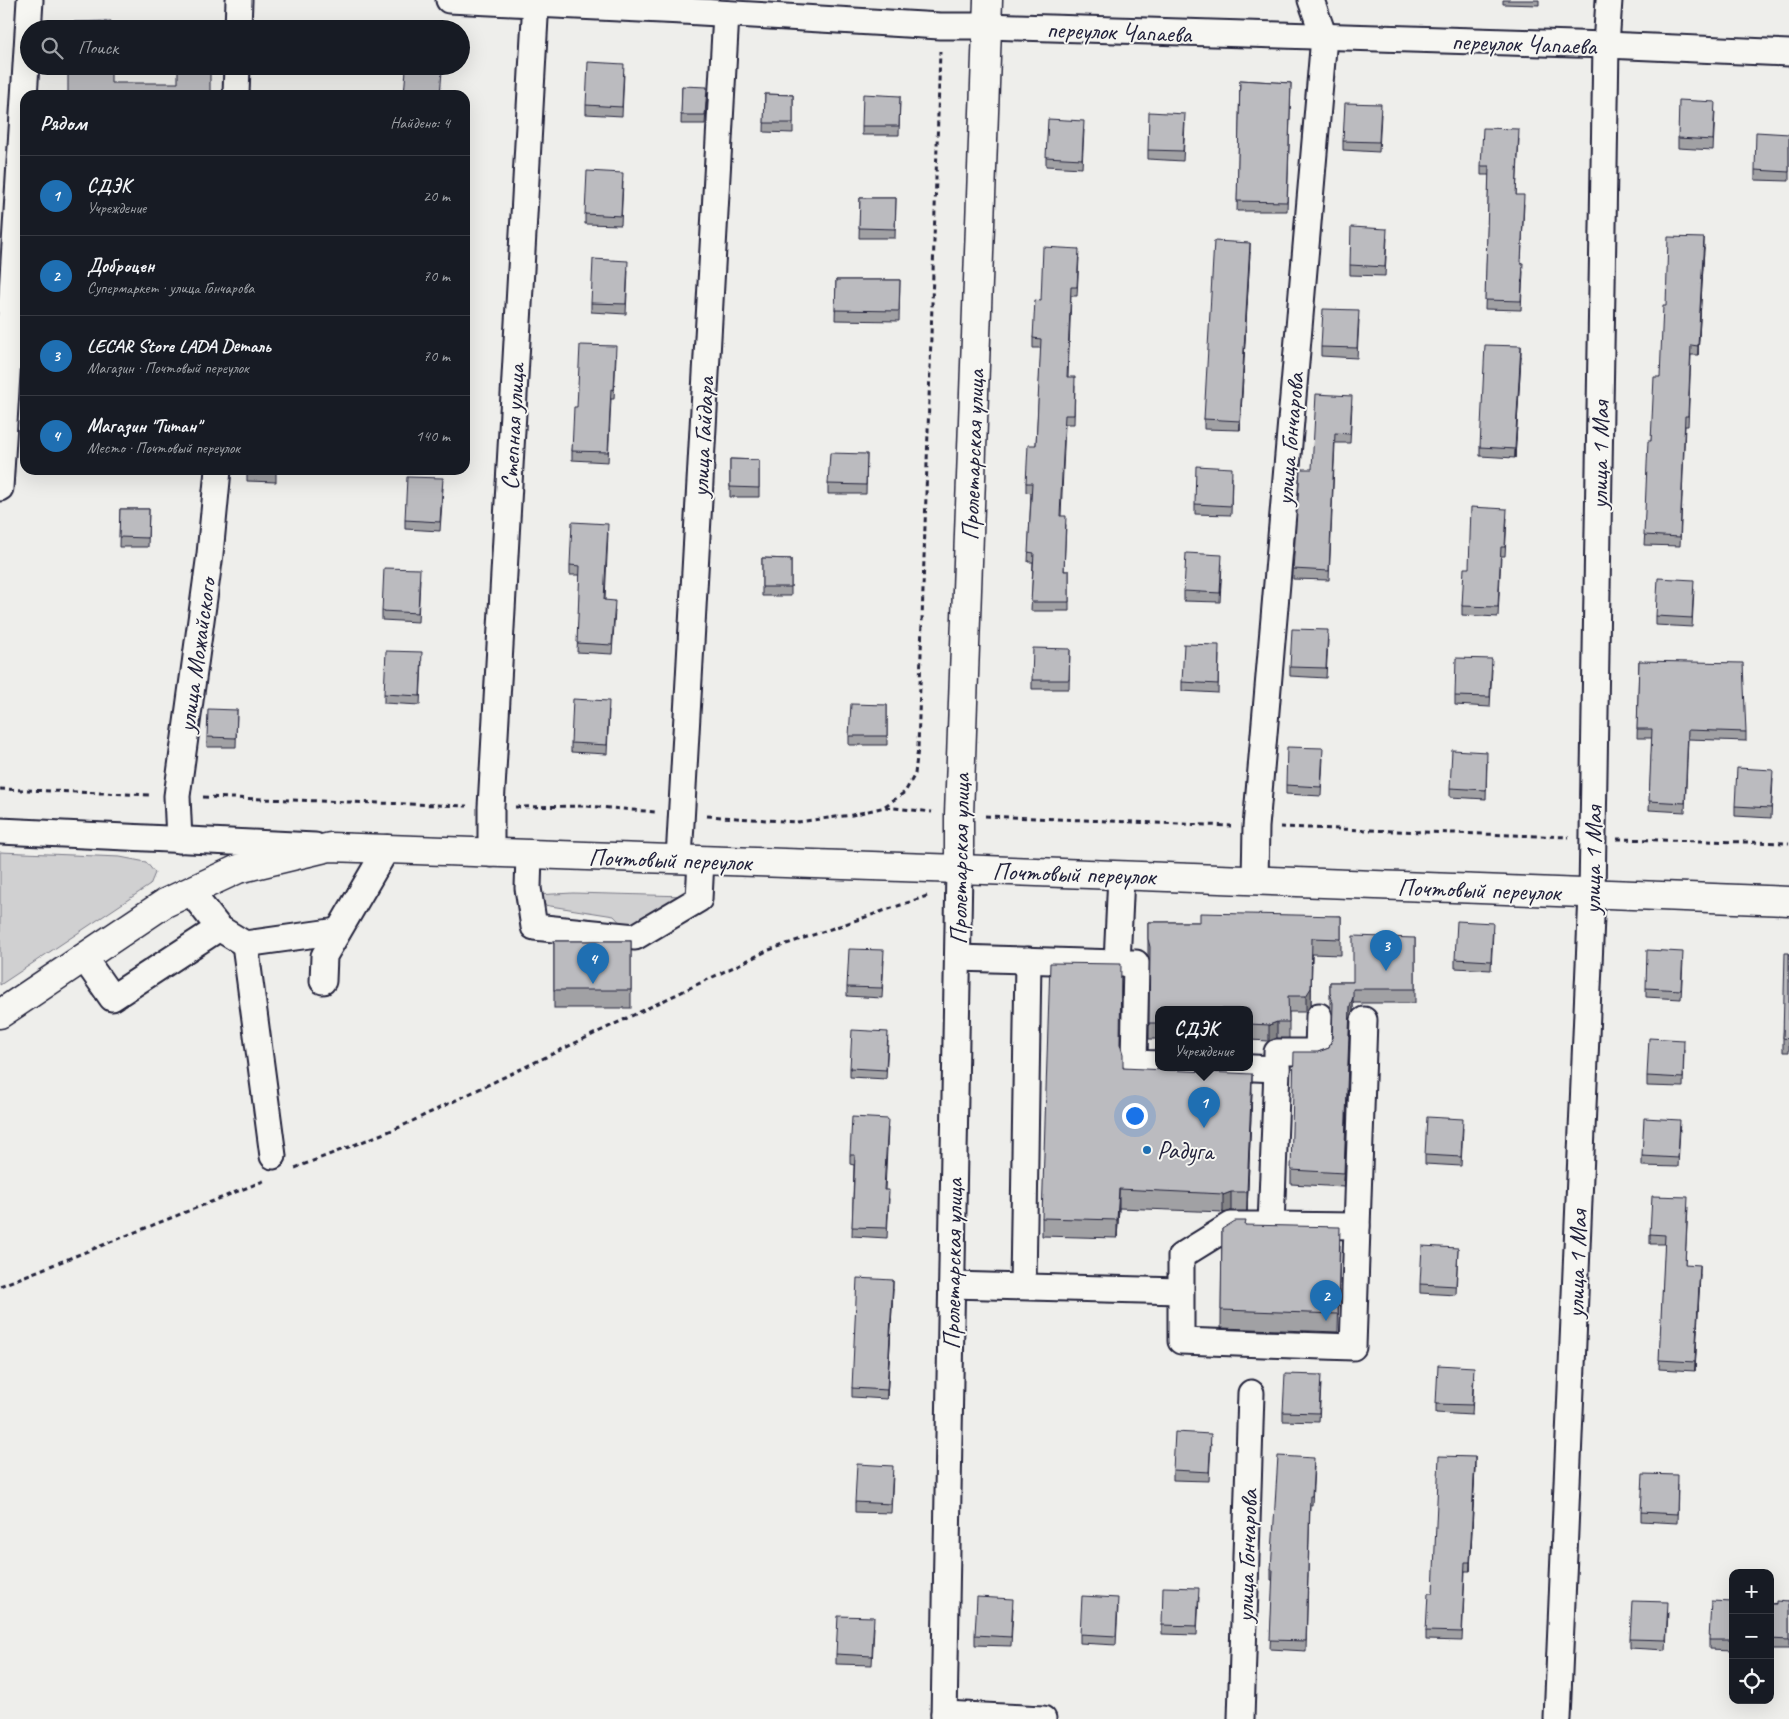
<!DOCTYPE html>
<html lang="ru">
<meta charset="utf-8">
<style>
body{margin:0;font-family:Caveat,sans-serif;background:#242831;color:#f1f3f6}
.controls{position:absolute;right:15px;bottom:15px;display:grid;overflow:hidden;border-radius:10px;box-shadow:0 5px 20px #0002}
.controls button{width:45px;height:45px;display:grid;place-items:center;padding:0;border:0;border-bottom:1px solid #363941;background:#171b24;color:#f1f3f6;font:25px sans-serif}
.you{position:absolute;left:1134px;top:1115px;width:18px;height:18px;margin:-12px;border:4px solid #fff;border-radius:50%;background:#1a73e8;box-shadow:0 0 0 8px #1a73e833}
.badge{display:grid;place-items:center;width:32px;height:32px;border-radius:50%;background:#1f6fb2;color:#fff;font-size:16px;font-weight:700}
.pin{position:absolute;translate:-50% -41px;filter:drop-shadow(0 1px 2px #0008)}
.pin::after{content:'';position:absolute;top:26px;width:18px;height:15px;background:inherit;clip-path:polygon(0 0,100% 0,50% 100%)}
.popup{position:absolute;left:1155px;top:1006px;width:98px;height:65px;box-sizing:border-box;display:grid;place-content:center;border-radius:10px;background:#171b24;filter:drop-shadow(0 1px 4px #0005);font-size:16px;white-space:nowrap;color:#9ea1a6}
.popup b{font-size:19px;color:#f1f3f6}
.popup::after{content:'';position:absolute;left:50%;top:100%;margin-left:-10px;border:10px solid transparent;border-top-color:#171b24}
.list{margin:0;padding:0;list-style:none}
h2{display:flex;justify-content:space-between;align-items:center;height:65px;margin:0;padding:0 20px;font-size:21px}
h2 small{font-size:16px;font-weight:400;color:#9ea1a6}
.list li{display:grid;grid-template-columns:32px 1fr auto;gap:15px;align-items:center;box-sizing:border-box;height:80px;padding:0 20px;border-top:1px solid #363941}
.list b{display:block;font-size:19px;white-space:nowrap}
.list p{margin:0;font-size:16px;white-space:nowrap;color:#9ea1a6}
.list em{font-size:16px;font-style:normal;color:#9ea1a6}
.icon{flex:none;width:28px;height:28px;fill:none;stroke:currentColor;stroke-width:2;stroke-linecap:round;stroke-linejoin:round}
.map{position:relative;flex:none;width:1789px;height:1719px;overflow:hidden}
.search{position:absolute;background:#171b24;box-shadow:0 5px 20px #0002;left:20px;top:20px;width:450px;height:55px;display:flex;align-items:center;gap:12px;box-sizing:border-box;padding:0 18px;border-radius:28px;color:#9ea1a6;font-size:19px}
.panel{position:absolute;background:#171b24;box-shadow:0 5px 20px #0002;left:20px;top:90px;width:450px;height:385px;border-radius:15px}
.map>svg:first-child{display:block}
</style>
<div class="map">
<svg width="1789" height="1719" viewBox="0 0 1789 1719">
<rect width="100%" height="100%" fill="#eeeeeb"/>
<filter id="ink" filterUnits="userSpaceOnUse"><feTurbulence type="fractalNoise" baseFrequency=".02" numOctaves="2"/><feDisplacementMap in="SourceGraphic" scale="10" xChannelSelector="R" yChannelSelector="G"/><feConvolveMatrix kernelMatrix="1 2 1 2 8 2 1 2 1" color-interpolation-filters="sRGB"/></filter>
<g filter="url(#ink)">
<g fill="#d0d0d1" stroke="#797986">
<polygon points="0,852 120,857 146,862 155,873 150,885 0,985"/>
<polygon points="573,893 687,896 625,928 614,916 544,905 535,895"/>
</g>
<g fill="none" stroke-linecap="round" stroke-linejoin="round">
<defs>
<g id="minor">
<polyline points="449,0 683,11 940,26 987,26 1606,45 1789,53"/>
<polyline points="238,29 239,0"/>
<polyline points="236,95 237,66"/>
<polyline points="0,488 30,0"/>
<polyline points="0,831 315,846"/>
<polyline points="179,840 177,796 210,554 218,470"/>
<polyline points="491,854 491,807 536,0"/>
<polyline points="529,854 528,888 534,927 635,937 699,899 701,860"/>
<polyline points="679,859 726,14"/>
<polyline points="1255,880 1256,827 1324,37 1311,0"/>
<polyline points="190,891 219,928 245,944 338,931"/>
<polyline points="245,944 273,1156"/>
<polyline points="84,958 112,998 219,928"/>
<polyline points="958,958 1117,963 1121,875"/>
<polyline points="1117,963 1136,963 1134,1063 1159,1064"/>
<polyline points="323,981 324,956 387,848"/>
<polyline points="1231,1067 1277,1069 1277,1052 1318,1052 1319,1016"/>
<polyline points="1277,1069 1271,1225 1231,1225 1181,1256 1181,1341 1353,1347 1364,1020"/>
<polyline points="1271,1225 1357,1226"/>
<polyline points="952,1285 1180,1291"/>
<polyline points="1023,1286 1028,960"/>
<polyline points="944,1714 1043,1719"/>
<polyline points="944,1719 959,869"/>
<polyline points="1241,1719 1251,1393"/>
<polyline points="1557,1719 1592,894 1606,45 1609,0"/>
</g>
<g id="major">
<polyline points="959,869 959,815 988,0"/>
<polyline points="0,1014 165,903 238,869 330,847 959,869 1789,901"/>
</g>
</defs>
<use href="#minor" stroke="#22223b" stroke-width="29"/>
<use href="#major" stroke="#22223b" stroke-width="31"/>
<g stroke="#22223b" stroke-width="3" stroke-dasharray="5 4" stroke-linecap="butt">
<polyline points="0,789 152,795"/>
<polyline points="203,797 467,806"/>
<polyline points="885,806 905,792 915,774 918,748 940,51"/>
<polyline points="515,807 587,806 656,812"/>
<polyline points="707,816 797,822 852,815 885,807 932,812"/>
<polyline points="985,816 1231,826"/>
<polyline points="1280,827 1569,837"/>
<polyline points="1617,839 1789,843"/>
<polyline points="295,1168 400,1127 769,950 927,896"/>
<polyline points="0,1286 266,1180"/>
</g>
<use href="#minor" stroke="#f6f6f2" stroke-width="25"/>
<use href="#major" stroke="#f6f6f2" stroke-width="28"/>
</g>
<g fill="#a1a1a4" stroke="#22223b">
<polygon points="1503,0 1539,0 1539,5 1503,4"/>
<polygon points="624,73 622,116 586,114 586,105"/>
<polygon points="1240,80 1291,83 1287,211 1237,211"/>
<polygon points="682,86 707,96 705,124 681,124"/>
<polygon points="765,94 793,95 793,133 764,132"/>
<polygon points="900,96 899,135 862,135 862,126"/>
<polygon points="1715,111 1713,150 1678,148 1678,138"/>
<polygon points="1381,114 1379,152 1343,150 1343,141"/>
<polygon points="1185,123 1183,161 1148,159 1148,150"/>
<polygon points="1084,130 1082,168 1046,166 1046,157"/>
<polygon points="1789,134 1789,181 1755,180 1755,170"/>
<polygon points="1519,139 1516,195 1524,204 1521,263 1523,272 1521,310 1485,309 1489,175 1481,175 1481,166"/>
<polygon points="623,182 621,225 585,224 585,214"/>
<polygon points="860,198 896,198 895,238 859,238"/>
<polygon points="1387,238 1385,276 1350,275 1350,265"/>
<polygon points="1704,248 1698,355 1691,355 1688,426 1685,426 1680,546 1644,545 1651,441 1660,377"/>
<polygon points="1250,252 1240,430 1204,429 1204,419"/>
<polygon points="1079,258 1077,296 1071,296 1068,377 1075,386 1074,424 1065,424 1061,516 1066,525 1064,571 1069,571 1069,611 1031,611 1033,562 1028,562 1031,493 1026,492 1026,483 1036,445 1041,348 1033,348 1033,338 1041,301"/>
<polygon points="628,270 626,314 591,312 591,303"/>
<polygon points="836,280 900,280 899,321 835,320"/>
<polygon points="1359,320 1357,358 1321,356 1321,347"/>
<polygon points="616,356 614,399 611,399 608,462 572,460 572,451 577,407"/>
<polygon points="1521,356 1515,458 1480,456 1480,447"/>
<polygon points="1352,405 1350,443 1335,443 1329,580 1293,579 1293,569 1312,469"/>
<polygon points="867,454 866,494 828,494 828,484"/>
<polygon points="730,459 759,460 759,497 730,497"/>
<polygon points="247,470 276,470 276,482 247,481"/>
<polygon points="1232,477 1231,515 1195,514 1195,504"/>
<polygon points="443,488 440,531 405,529 405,520"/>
<polygon points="120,509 149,509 148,547 119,547"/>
<polygon points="1507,518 1505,556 1501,556 1498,617 1462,615 1462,606 1469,568"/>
<polygon points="608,533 605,600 615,610 612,654 577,652 580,575 570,575 570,565"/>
<polygon points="762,558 791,559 791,596 762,596"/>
<polygon points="1222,564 1220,602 1184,601 1184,591"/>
<polygon points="420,579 418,622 382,620 382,611"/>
<polygon points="1694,589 1692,627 1656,625 1656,616"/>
<polygon points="1328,640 1326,678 1290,676 1290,667"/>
<polygon points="1070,649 1069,689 1032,689 1032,680"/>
<polygon points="1219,655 1218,693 1182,691 1182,682"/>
<polygon points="422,661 420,705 384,703 384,694"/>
<polygon points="1639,661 1746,732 1746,741 1688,739 1685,812 1649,810 1652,738 1637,738"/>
<polygon points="1492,669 1490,707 1455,705 1455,696"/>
<polygon points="887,705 887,745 849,745 849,736"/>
<polygon points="237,710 236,747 207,747 207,737"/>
<polygon points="609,710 607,754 571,752 571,743"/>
<polygon points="1323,758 1321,796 1286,794 1286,785"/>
<polygon points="1487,761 1486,799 1450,797 1450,788"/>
<polygon points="1773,779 1771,818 1735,816 1735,806"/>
<polygon points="1341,916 1341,955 1312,954 1311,1004 1306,1012 1289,1012 1289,1038 1277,1038 1269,1041 1249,1040 1249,1009 1159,1009 1159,1039 1149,1039 1150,962 1148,955 1148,922 1200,922"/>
<polygon points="1493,932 1491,970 1455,968 1455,959"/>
<polygon points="1415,938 1415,1003 1353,1003 1353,1011 1350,1020 1344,1187 1291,1184 1291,1170 1318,1052 1329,1048 1332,1039 1333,1015 1330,1007 1330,982 1353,982"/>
<rect x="554" y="941" width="77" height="67"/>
<polygon points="1789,953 1789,1052 1783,1052 1783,1038"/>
<polygon points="884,960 882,998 847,996 847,987"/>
<polygon points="1683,961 1681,999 1646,997 1646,988"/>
<polygon points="888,1041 886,1079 850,1077 850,1068"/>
<polygon points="1120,1045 1123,1068 1252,1092 1247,1211 1231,1211 1223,1213 1223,1212 1119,1208 1117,1238 1042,1236 1042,1218"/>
<polygon points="1684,1049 1683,1087 1647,1086 1647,1076"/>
<polygon points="888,1128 885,1190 889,1199 887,1238 852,1236 854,1165 850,1164 850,1155"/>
<polygon points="1463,1128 1461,1166 1425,1164 1425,1155"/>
<polygon points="1680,1129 1678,1167 1642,1166 1642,1156"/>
<polygon points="1688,1207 1685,1264 1700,1274 1695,1371 1659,1369 1665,1244 1650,1244 1650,1234"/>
<polygon points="1222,1229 1340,1245 1338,1332 1221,1328"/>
<polygon points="1458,1248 1456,1295 1420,1293 1420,1284"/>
<polygon points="893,1289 887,1399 852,1397 852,1388"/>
<polygon points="1474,1377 1472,1415 1436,1413 1436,1404"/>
<polygon points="1321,1384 1319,1422 1283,1421 1283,1412"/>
<polygon points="1211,1443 1209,1481 1173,1480 1173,1470"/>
<polygon points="1314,1467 1312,1505 1310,1505 1306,1651 1270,1649 1273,1580 1271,1580 1271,1570"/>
<polygon points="1475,1467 1470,1571 1465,1571 1462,1641 1426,1640 1426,1631 1433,1593"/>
<polygon points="893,1475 891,1513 855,1512 855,1502"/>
<polygon points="1678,1485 1677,1523 1641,1521 1641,1512"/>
<polygon points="1199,1597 1197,1635 1162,1634 1162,1625"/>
<polygon points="1733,1602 1733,1650 1709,1649 1709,1640"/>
<polygon points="1789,1602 1789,1649 1770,1649 1770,1604"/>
<polygon points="1118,1607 1116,1645 1080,1643 1080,1634"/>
<polygon points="1013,1608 1011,1646 975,1645 975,1635"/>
<polygon points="1668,1612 1666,1650 1630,1648 1630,1639"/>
<polygon points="874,1627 872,1665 836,1664 836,1654"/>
</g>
<g fill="#838386" stroke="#22223b">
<polygon points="1704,238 1704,248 1698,355 1698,346"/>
<polygon points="1250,243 1250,252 1240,430 1240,421"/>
<polygon points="1521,346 1521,356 1515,458 1515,449"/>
<polygon points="1312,954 1311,1004 1306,1012 1306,996"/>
<polygon points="1353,997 1353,1011 1350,1020 1344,1187 1350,1006"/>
<polygon points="1277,1022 1277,1038 1269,1041 1269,1025"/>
<polygon points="1252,1074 1252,1092 1247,1211 1247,1192"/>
<polygon points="1119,1189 1119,1208 1117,1238 1117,1220"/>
<polygon points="1231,1192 1231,1211 1223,1213 1223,1195"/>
<polygon points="1700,1265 1700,1274 1695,1371 1695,1362"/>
<polygon points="893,1280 893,1289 887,1399 887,1390"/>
<polygon points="1475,1457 1475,1467 1470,1571 1470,1562"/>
</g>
<g fill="#bbbbbf" stroke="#22223b">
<polygon points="111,21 111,29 68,29 68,22"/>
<polygon points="178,24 209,25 209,29 178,29"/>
<polygon points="588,62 624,64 622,107 586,105"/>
<polygon points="68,66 111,66 111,83 178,83 178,66 210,66 210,95 68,95"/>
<polygon points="406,70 442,71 440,95 404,95"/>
<polygon points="1240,80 1291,83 1287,202 1237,201"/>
<polygon points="682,86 707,87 705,115 681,115"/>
<polygon points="765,94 793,95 793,123 764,123"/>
<polygon points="863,94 900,96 899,126 862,126"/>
<polygon points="1679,100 1715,102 1713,140 1678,138"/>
<polygon points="1345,103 1381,104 1379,142 1343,141"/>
<polygon points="1149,112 1185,114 1183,151 1148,150"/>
<polygon points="1048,119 1084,121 1082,159 1046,157"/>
<polygon points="1483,128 1519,129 1516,195 1524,195 1521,263 1523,263 1521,301 1485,300 1489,166 1481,166"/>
<polygon points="1756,132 1789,134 1789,172 1755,170"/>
<polygon points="587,171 623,173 621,216 585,214"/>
<polygon points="860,198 896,198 895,229 859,228"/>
<polygon points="1351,227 1387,229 1385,267 1350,265"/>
<polygon points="1668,237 1704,238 1698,346 1691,345 1688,416 1685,416 1680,537 1644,535 1648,441 1651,441 1654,377 1660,377 1663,306 1666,306"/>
<polygon points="1214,241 1250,243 1240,421 1204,419"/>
<polygon points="1043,247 1079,249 1077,287 1071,287 1067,377 1075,377 1074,415 1065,415 1060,516 1066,516 1064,571 1069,571 1069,602 1031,602 1034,553 1028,552 1032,483 1026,483 1028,445 1036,445 1041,339 1033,338 1035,300 1041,301"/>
<polygon points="593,259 628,261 626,304 591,303"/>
<polygon points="836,280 900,280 899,311 835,310"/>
<polygon points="1323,309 1359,310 1357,348 1321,347"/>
<polygon points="580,345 616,346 614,390 611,389 608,452 572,451 574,407 577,407"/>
<polygon points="1485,345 1521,346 1515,449 1480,447"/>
<polygon points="1316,394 1352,396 1350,434 1335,433 1329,571 1293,569 1300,469 1312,469"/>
<polygon points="830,453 867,454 866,485 828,484"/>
<polygon points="730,459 759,460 759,488 730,487"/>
<polygon points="1196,466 1232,468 1231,506 1195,504"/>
<rect x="247" y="470" width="29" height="2"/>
<polygon points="407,477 443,478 440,522 405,520"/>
<polygon points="1471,507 1507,509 1505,547 1501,547 1498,607 1462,606 1464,568 1469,568"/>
<polygon points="120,509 149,509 148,538 119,537"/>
<polygon points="572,522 608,524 604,600 615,601 612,645 577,643 580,566 570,565"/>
<polygon points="1186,553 1222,555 1220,593 1184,591"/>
<polygon points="762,558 791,559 791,587 762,587"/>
<polygon points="384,568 420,569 418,613 382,611"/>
<polygon points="1658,578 1694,580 1692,618 1656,616"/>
<polygon points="1292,629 1328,630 1326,668 1290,667"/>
<polygon points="1184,644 1219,645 1218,684 1182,682"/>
<polygon points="1033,648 1070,649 1069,680 1032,680"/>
<polygon points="386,651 422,652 420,696 384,694"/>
<polygon points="1456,658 1492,659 1490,697 1455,696"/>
<polygon points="1639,661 1743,663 1746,732 1688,730 1685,803 1649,801 1652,729 1637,729"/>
<polygon points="573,699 609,701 607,745 571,743"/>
<polygon points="851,704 887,705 887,736 849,736"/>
<polygon points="208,709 237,710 236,738 207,737"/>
<polygon points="1287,747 1323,748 1321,787 1286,785"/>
<polygon points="1452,750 1487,752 1486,790 1450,788"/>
<polygon points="1737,768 1773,770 1771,808 1735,806"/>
<polygon points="1200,913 1341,916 1341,939 1312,938 1311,988 1306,996 1288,996 1289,1022 1277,1022 1269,1025 1249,1024 1249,1009 1159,1009 1159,1023 1149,1023 1150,947 1148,939 1148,922 1200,922"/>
<polygon points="1457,921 1493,923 1491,961 1455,959"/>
<polygon points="1353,936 1415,938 1415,989 1353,989 1353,997 1350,1006 1344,1173 1291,1170 1294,1052 1318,1052 1329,1048 1332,1039 1333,1003 1330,993 1330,982 1353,982"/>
<rect x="554" y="941" width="77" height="49"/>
<polygon points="849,949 884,950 882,988 847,987"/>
<polygon points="1647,950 1683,952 1681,990 1646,988"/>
<polygon points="1785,953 1789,953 1789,1039 1783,1038"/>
<polygon points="1050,963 1121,964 1120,1044 1123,1054 1123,1068 1252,1074 1247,1192 1231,1192 1223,1195 1223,1194 1119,1189 1117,1220 1042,1218"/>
<polygon points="852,1030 888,1032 886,1070 850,1068"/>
<polygon points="1649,1038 1684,1040 1683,1078 1647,1076"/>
<polygon points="852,1117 888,1119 884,1190 889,1190 887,1228 852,1227 855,1155 850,1155"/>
<polygon points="1427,1117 1463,1119 1461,1157 1425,1155"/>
<polygon points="1644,1118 1680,1120 1678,1158 1642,1156"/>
<polygon points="1652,1196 1688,1197 1685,1264 1700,1265 1695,1362 1659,1360 1665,1235 1650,1234"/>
<polygon points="1235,1221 1246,1221 1245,1225 1340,1227 1338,1314 1221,1310 1222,1229"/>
<polygon points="1422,1246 1458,1248 1456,1286 1420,1284"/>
<polygon points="857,1278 893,1280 887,1390 852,1388"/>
<polygon points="1438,1365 1474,1367 1472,1405 1436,1404"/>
<polygon points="1285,1374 1321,1375 1319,1413 1283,1412"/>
<polygon points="1175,1432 1211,1434 1209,1472 1173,1470"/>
<polygon points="1278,1456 1314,1458 1312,1496 1310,1496 1306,1641 1270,1640 1273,1570 1271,1570"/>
<polygon points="1439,1456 1475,1457 1470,1562 1465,1562 1462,1632 1426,1631 1428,1593 1433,1593"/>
<polygon points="857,1464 893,1466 891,1504 855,1502"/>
<polygon points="1643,1474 1678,1475 1677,1514 1641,1512"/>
<polygon points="1163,1587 1199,1588 1197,1626 1162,1625"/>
<polygon points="1082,1596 1118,1598 1116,1636 1080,1634"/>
<polygon points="977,1597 1013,1599 1011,1637 975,1635"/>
<polygon points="1632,1601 1668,1602 1666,1640 1630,1639"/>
<polygon points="1711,1601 1733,1602 1733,1640 1709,1640"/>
<polygon points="1776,1601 1789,1602 1789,1640 1770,1639 1770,1604 1776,1604"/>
<polygon points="838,1616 874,1617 872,1656 836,1654"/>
</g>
</g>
<circle fill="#1f6fb2" stroke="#f6f6f2" stroke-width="2" cx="1147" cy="1150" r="5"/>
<g text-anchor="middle" stroke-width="4" stroke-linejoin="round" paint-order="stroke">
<g font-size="25" fill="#22223b" stroke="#f6f6f2">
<text transform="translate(1119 31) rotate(2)" y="9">переулок Чапаева</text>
<text transform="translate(1524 43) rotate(2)" y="9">переулок Чапаева</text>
<text transform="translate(512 427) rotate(-87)" y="9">Степная улица</text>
<text transform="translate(702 437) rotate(-87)" y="9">улица Гайдара</text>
<text transform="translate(1289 439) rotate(-85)" y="9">улица Гончарова</text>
<text transform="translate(972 455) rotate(-88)" y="9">Пролетарская улица</text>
<text transform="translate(1599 455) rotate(-89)" y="9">улица 1 Мая</text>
<text transform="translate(196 655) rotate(-82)" y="9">улица Можайского</text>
<text transform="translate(670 859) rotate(2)" y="9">Почтовый переулок</text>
<text transform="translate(959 859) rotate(-89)" y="9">Пролетарская улица</text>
<text transform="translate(1592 860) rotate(-89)" y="9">улица 1 Мая</text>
<text transform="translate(1074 873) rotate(2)" y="9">Почтовый переулок</text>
<text transform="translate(1479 889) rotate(2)" y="9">Почтовый переулок</text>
<text transform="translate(952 1264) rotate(-89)" y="9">Пролетарская улица</text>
<text transform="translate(1576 1264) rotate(-88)" y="9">улица 1 Мая</text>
<text transform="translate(1246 1556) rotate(-88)" y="9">улица Гончарова</text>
</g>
<g font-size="25" fill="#22223b" stroke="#f6f6f2" text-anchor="start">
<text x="1157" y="1159">Радуга</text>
</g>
</g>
</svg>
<div class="controls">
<button>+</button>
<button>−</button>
<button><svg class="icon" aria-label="locate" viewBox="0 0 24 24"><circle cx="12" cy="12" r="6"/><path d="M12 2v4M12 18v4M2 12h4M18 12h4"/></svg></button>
</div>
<div class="you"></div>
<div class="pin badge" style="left:1204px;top:1128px">1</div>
<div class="popup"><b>СДЭК</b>Учреждение</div>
<div class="pin badge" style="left:1326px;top:1321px">2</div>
<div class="pin badge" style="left:1386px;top:971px">3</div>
<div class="pin badge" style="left:593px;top:984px">4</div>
<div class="search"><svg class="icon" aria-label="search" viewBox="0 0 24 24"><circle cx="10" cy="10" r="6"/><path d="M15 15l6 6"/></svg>Поиск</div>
<section class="panel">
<h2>Рядом<small>Найдено: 4</small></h2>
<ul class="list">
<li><span class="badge">1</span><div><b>СДЭК</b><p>Учреждение</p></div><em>20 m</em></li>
<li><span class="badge">2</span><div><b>Доброцен</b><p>Супермаркет · улица Гончарова</p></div><em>70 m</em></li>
<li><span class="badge">3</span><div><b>LECAR Store LADA Dеталь</b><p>Магазин · Почтовый переулок</p></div><em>70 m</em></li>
<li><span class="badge">4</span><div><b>Магазин &quot;Титан&quot;</b><p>Место · Почтовый переулок</p></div><em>140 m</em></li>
</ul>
</section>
</div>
